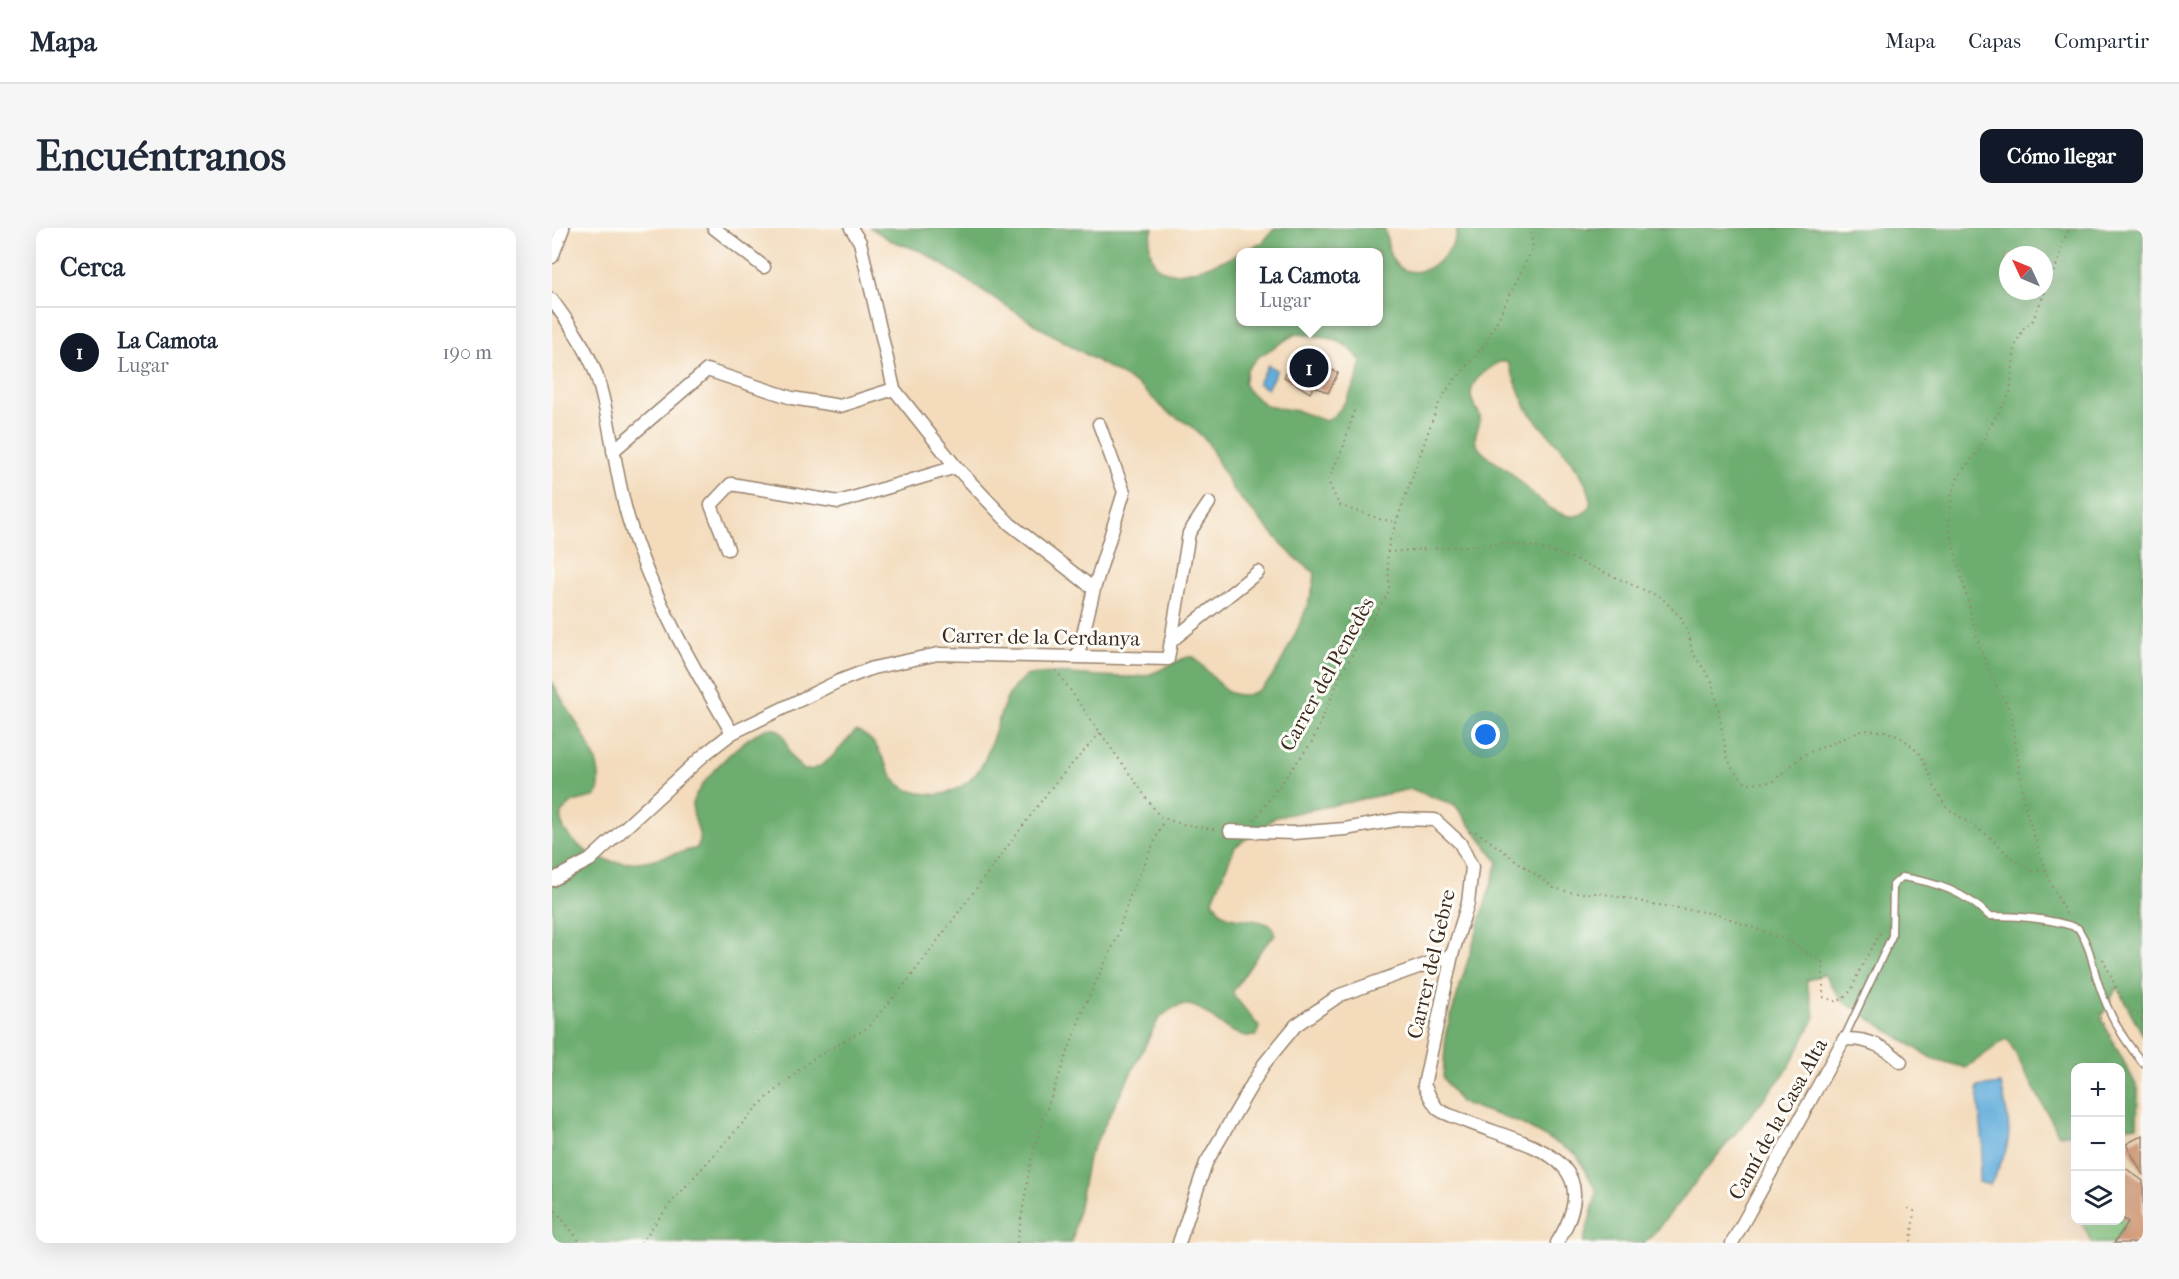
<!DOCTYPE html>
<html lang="es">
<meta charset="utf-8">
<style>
body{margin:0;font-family:"IM FELL French Canon",serif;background:#f6f6f7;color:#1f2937}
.controls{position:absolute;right:18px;bottom:18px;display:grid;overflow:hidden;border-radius:12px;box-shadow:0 6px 24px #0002}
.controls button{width:54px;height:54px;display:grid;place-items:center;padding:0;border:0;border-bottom:2px solid #e0e1e3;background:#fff;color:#1f2937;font:30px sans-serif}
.compass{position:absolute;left:1447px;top:18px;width:54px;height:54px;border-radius:50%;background:#fff;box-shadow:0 6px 24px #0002;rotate:314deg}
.you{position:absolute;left:934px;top:507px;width:21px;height:21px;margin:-15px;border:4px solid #fff;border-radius:50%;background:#1a73e8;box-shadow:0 0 0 9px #1a73e833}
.badge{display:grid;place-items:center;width:39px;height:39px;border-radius:50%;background:#111827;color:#fff;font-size:20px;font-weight:700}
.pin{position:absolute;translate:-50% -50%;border:3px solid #fff;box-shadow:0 2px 6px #0006}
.popup{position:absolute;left:684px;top:20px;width:147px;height:78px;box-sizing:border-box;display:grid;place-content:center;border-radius:12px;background:#fff;filter:drop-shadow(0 2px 4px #0005);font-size:20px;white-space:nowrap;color:#747a83}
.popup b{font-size:22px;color:#1f2937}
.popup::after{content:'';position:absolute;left:50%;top:100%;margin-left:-12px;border:12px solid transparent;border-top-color:#fff}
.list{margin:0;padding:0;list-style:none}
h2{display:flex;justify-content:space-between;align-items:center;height:78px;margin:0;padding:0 24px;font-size:26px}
h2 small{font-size:20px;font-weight:400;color:#747a83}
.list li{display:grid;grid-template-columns:39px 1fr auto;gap:18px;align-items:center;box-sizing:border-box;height:90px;padding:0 24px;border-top:2px solid #e0e1e3}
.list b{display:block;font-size:22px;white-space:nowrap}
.list p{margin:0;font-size:20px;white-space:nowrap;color:#747a83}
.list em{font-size:20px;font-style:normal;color:#747a83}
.icon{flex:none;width:33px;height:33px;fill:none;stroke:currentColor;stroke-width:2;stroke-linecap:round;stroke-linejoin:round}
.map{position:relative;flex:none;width:1591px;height:1015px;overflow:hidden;border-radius:12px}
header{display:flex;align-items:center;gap:36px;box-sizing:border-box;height:84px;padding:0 30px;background:#fff;border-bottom:2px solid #e0e1e3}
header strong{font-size:28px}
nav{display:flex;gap:33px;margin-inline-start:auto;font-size:21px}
.intro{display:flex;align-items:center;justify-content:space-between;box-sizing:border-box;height:144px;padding:0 36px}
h1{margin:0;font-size:42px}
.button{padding:15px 27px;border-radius:12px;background:#111827;color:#fff;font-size:21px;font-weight:700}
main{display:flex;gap:36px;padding:0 36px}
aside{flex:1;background:#fff;border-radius:12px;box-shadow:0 6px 24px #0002}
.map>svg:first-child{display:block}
</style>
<header>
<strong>Mapa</strong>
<nav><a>Mapa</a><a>Capas</a><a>Compartir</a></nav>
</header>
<div class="intro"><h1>Encuéntranos</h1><a class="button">Cómo llegar</a></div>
<main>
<aside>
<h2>Cerca<small></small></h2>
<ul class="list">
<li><span class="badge">1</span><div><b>La Camota</b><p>Lugar</p></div><em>190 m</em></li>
</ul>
</aside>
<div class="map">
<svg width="1591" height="1015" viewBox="0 0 1591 1015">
<rect width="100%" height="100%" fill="#fdfcf7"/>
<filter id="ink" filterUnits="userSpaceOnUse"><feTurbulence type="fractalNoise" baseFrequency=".0167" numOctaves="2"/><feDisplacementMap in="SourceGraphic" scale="12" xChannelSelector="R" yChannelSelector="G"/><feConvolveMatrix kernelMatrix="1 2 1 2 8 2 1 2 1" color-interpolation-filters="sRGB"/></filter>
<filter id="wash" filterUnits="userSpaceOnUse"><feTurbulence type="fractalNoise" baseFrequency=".008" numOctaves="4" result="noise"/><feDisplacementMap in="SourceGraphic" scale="24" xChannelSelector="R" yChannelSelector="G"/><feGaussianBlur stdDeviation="1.35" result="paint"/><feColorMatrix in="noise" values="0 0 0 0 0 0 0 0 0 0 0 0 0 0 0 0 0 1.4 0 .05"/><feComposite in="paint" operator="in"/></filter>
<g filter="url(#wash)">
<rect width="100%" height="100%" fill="#f3dbbc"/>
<polygon fill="#87c982" stroke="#617a50" stroke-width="1.5" points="1569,989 1576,994 1562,1015 1541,1015 1529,993 1568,992"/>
<path fill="#6dad70" stroke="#546c47" stroke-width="1.5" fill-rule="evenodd" d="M 319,0 L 601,0 C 597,12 596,20 601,32 C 613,61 668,33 688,26 L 688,94 L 826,94 L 826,24 L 692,24 L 710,15 L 723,0 L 832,0 C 837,12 834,25 843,35 C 866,60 905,26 905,0 L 1591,0 L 1591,807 L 1565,759 L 1549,790 L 1586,861 L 1585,898 L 1569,900 L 1568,840 L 1524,840 L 1523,905 L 1507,907 L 1455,810 L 1414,840 L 1379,830 L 1289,772 L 1272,746 L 1254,753 L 1263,789 L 1236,841 L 1098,1010 L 1092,1015 L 1031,1015 L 1045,964 L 1024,926 L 968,895 L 908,874 L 891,850 L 894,804 L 946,634 L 903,577 L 859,561 L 724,589 L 683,619 L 661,671 C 671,700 696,685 720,698 L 723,707 L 709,722 L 680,765 L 707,799 L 704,808 C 661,813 648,748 606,792 L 536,930 L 520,1015 L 0,1015 L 0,453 C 14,484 60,535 44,568 L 21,574 L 9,585 C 8,598 13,604 22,613 C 60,650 100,631 145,620 C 153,603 138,592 141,575 C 143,557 205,492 224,501 C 235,506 234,519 239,528 C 243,534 248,538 252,542 C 273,544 290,516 304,503 C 340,515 326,560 369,565 C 381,567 389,568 400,563 C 451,544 435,474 474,448 C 506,440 557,453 591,448 C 610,445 629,427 642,429 L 674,463 C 711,481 729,435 741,410 C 751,390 762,366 763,345 L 741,328 L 681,262 L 655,213 L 638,197 L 614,183 L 588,158 L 484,97 L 371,24 L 338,12 ZM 1456,27 L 1492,27 L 1492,63 L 1456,63 ZM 743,106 C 770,107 795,110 809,134 C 808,150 789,187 774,193 L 746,183 L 714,178 L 696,162 L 692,155 L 695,141 L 706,129 ZM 947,134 L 955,134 C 964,150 967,169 977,184 C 993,205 1030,238 1037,264 C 1039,271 1040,279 1033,284 C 1008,303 972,254 954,241 C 944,234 929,227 924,215 C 920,205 930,198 928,189 C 927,183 922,178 920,172 C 915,153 934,143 947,134 Z"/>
<g fill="#63addb" stroke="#4f6c7c" stroke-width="1.5">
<polygon points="716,137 725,142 715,161 706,155"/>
<path d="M 1449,856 C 1459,905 1463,912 1438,957 L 1426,954 L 1431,917 L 1425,859 Z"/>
</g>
<g id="blocks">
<g fill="#d29672">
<polygon points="745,124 786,145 776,165 762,158 758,165 732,149"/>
<polygon points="1591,907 1591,947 1574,916"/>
<polygon points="1569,937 1591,953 1591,1015 1562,1015 1576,994 1569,989"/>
</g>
</g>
</g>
<g filter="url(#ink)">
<use href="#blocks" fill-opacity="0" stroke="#97826d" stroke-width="1.5"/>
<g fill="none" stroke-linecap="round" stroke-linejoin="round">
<defs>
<path id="service" d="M 1292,810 L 1340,708 L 1341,657 L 1350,649 C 1383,654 1413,664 1437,688 C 1468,688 1497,690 1526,700 C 1540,722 1539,734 1547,757 C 1557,787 1571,812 1591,835"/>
<g id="minor">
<polyline points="162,0 212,39"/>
<polyline points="299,0 308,14 342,161 404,239 458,296 542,361"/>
<polyline points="0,29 11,0"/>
<path d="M 0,72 C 16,94 35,120 44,146 C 60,193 62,245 77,293 C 100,369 140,437 180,505"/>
<polyline points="61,223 155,142 240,170 288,178 342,161"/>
<polyline points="176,321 159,277 179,256 287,274 404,239"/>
<polyline points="619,413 706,344"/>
<polyline points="526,427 542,361 572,264 547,196"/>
<path d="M 678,603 L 741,605 L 793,601 L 849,591 L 883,592 L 908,615 L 920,639 L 916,675 L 900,727 L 872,857 C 876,864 880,875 886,881 C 892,886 904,889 911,892 C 974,918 1059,927 1005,1015"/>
<polyline points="0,652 38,632 153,526 180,505 287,453 321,440 386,426 616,431 637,305 657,275"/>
<polyline points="627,1015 654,935 712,836 744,797 788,767 900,727"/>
<path d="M 1180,1015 L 1292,811 C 1315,810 1333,818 1349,834"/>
</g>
</defs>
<use href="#service" stroke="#97826d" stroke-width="9"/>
<use href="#minor" stroke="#97826d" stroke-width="15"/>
<g stroke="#97826d" stroke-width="2" stroke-dasharray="1.5 4.5" stroke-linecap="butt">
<polyline points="802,183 791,220 776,253 787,277 828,291 845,294"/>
<polyline points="835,324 955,315 988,320 1025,332 1110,370 1129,390 1138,411 1139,422 1161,455 1175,529 1182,543 1194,555 1220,554 1251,527 1312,502 1334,503 1352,511 1369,527 1383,561 1395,580 1435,607 1462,632 1480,643 1494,643"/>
<polyline points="504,442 608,589 629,596 666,602"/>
<path d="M 702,592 L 760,514 L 790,444 L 837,363 C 838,343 833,337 837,315 L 885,179 L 896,160 L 934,115 L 981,20 L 978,0"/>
<polyline points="917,604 924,604 936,612 1002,660 1022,665 1048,665 1100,676 1165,686 1237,713 1271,735 1271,769 1286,774 1299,763 1307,743 1312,743"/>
<polyline points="1514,686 1497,652 1473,580 1459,485 1437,442 1427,417 1397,301 1400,265 1407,247 1427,222 1437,200 1458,166 1463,118 1472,99 1480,94 1508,29 1510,17 1517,0"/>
<polyline points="1551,731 1571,774 1591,792"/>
<polyline points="1307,743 1329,703"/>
<polyline points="1545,784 1552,797"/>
<polyline points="0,978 29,1015"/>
<polyline points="1356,980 1362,983 1359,1015"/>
<polyline points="89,1015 117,977 206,878 259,832 315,800 354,755 502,556 548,505"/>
<polyline points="465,1015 479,933 491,891 533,777 564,712 577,670 612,592"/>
</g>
<use href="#service" stroke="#fff" stroke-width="6"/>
<use href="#minor" stroke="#fff" stroke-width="12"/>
</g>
</g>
<g text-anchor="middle" stroke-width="6" stroke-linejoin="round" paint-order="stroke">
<g font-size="21" fill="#3b2a1e" stroke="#fdfcf7">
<text transform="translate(489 409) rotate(1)" y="7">Carrer de la Cerdanya</text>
<text transform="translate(775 446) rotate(-61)" y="7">Carrer del Penedès</text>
<text transform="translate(879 736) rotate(-77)" y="7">Carrer del Gebre</text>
<text transform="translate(1226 891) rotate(-61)" y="7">Camí de la Casa Alta</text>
</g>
</g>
</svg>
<div class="controls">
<button>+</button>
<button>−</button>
<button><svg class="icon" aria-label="layers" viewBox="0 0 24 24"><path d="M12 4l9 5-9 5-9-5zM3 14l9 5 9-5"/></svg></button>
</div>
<svg class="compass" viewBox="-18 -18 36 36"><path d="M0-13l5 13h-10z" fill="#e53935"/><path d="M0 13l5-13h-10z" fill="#747a83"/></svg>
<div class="you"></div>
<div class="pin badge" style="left:757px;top:140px">1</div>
<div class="popup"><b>La Camota</b>Lugar</div>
</div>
</main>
